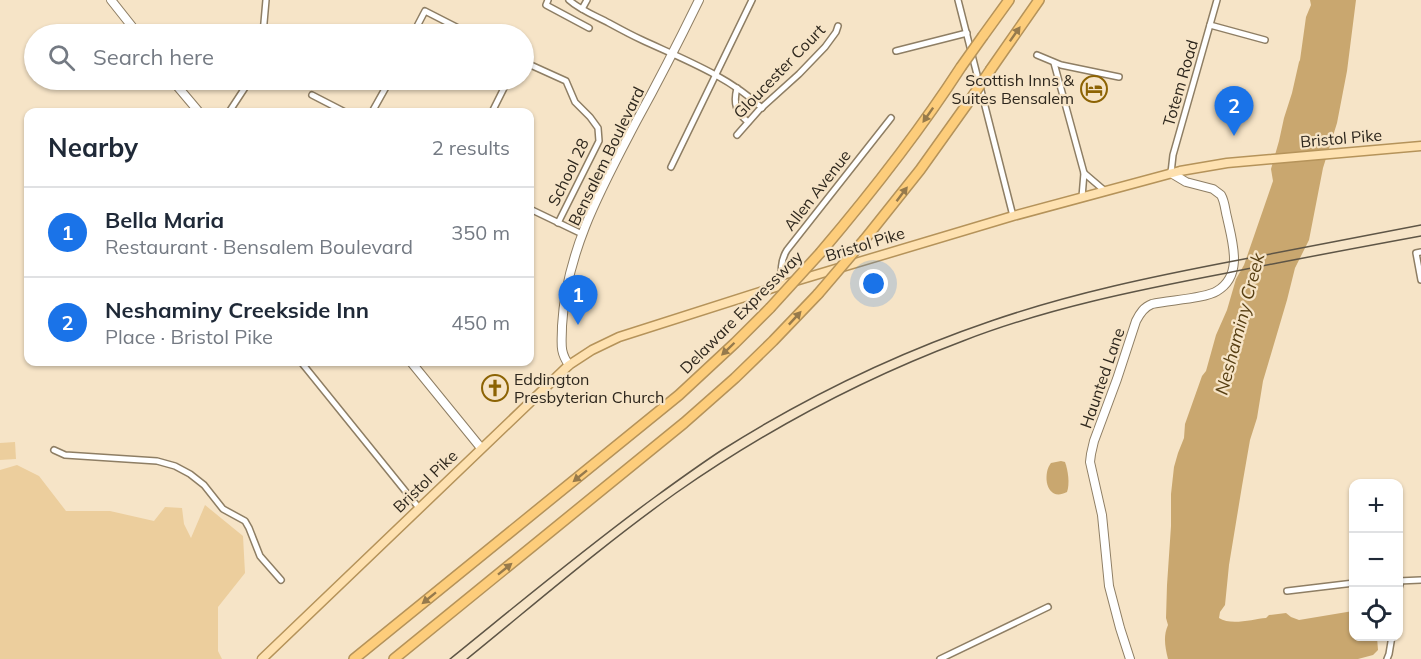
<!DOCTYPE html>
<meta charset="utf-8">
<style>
body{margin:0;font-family:Mulish,sans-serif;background:#f2f2f3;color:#1f2937}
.controls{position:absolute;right:18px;bottom:18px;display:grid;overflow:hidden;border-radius:12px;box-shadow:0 2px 4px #0004}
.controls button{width:54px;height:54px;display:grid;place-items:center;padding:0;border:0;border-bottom:2px solid #e0e1e3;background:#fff;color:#1f2937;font:30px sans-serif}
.you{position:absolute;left:874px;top:284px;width:21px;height:21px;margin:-15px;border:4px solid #fff;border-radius:50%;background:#1a73e8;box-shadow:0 0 0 9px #1a73e833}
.badge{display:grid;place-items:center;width:39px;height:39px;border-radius:50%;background:#1a73e8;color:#fff;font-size:20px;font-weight:700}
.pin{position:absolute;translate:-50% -50px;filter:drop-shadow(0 2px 3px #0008)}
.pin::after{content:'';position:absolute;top:32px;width:21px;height:18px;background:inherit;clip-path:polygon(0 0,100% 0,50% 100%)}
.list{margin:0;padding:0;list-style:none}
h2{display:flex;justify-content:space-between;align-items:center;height:78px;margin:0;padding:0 24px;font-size:26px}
h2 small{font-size:20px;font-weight:400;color:#747a83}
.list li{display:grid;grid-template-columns:39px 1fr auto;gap:18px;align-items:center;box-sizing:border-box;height:90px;padding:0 24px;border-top:2px solid #e0e1e3}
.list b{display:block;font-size:22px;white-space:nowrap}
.list p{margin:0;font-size:20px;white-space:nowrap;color:#747a83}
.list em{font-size:20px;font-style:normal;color:#747a83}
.icon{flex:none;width:33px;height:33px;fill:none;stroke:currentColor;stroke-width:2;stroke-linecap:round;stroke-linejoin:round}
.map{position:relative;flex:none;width:1421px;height:659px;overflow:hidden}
.search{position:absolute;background:#fff;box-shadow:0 2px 4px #0004;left:24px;top:24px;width:510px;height:66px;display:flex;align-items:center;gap:15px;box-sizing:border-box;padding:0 21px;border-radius:33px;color:#747a83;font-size:22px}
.panel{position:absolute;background:#fff;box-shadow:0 2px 4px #0004;left:24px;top:108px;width:510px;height:258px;border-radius:12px}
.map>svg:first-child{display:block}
</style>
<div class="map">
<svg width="1421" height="659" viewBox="0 0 1421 659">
<rect width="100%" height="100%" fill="#f6e4c7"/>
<g fill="#ecce9d">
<polygon points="15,442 16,459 0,460 0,443"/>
<polygon points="17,465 39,476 66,511 110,511 154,521 165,507 182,508 184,524 191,538 205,505 243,536 245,573 218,607 218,651 222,659 0,659 0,470"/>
</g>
<g fill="#c9a76f">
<path d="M 1310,0 L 1356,0 L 1347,71 L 1337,123 L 1323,168 L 1309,240 L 1295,268 L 1287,300 L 1263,381 L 1257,418 L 1250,440 L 1242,486 L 1229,565 L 1225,605 L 1220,612 L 1219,618 C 1231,626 1253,619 1266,618 L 1269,615 L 1286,613 L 1291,617 L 1299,620 L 1353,611 L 1354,636 L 1377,637 L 1378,650 L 1373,655 L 1358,659 L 1168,659 C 1165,647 1163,636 1168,625 L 1166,618 L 1167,585 L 1171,526 L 1171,494 L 1174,467 L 1178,453 L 1184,438 L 1185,424 L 1202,376 L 1206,371 L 1216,335 L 1227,310 L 1236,279 L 1244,265 L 1273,181 L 1271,169 L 1279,141 L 1284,118 L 1292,93 L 1299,62 L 1300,60 L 1306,17 L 1311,5 Z"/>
<path d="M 1061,461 L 1065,462 C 1068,470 1070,484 1067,492 C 1046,503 1042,474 1051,463 Z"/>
</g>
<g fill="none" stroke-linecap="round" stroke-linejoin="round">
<defs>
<g id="street">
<polyline points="548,0 546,5 589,28"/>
<path d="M 569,0 C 580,10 596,16 609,23 C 620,29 631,35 642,40 C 683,59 728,76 762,108"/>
<polyline points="958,0 1013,216"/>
<polyline points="582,9 587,0"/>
<polyline points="1210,25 1265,40"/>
<polyline points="263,34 266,0"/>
<polyline points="413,34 425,11 470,34"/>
<polyline points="896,51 967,33"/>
<polyline points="1037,55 1061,65 1119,77"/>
<polyline points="524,62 566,81 575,102 590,117 598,128 599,141 558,223"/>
<polyline points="1054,63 1084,173 1082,197"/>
<path d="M 737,88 C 733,104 736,112 748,122"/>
<polyline points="312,95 345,112"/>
<polyline points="229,112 250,80"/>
<polyline points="372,112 390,80"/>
<polyline points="492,112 508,80"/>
<polyline points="737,135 759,110 799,74 825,47 836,32 838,26"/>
<polyline points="671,167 752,0"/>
<polyline points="1084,173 1105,191"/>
<polyline points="1171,173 1173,155 1217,0"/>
<polyline points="530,209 582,234"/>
<polyline points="1421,252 1416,253 1421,280"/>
<path d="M 782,285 C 781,272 780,261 787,250 L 891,118"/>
<polyline points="301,362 419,508"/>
<polyline points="54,450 65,455 157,461 175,466 190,474 204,485 223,509 245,521 249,528 260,556 281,580"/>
<polyline points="1398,581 1421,580"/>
<polyline points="1287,591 1354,583"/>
<polyline points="1398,592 1401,581"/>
<polyline points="940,659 1048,607"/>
<polyline points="1387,659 1389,654 1392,636"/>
</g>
<g id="secondary">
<polyline points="111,0 138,34"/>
<polyline points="172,80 199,112"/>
<polyline points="411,362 481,448"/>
<path d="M 569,365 C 559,351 562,343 562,326 C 566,251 602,187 636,122 C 658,82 679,41 699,0"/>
<path d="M 1130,659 L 1120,628 L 1109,586 L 1102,515 L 1090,462 L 1091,454 L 1094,441 L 1117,379 L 1136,321 C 1140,313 1144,307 1152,304 C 1169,300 1204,299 1217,291 C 1244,275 1232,241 1227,217 C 1225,210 1225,202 1221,195 L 1213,189 L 1186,182 L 1171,173"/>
</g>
<polyline id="primary" points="262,659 569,365 592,350 619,337 782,285 1013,216 1180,171 1227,163 1421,146"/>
<g id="highway">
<polyline points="983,36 1009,0"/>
<polyline points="991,69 1039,0"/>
<polyline points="865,239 920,170 970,100"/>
<path d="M 821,252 C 871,193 919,132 961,67"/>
<polyline points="354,659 679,395 735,343 770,308"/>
<polyline points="394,659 684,423 735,378 773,341 818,294"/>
</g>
</defs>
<use href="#street" stroke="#8e7e64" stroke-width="8"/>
<use href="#secondary" stroke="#8e7e64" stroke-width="10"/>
<use href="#primary" stroke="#b5935a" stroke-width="11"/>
<use href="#highway" stroke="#b5935a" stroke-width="12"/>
<use href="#street" stroke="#fff" stroke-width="5"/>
<use href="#secondary" stroke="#fff" stroke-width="8"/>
<use href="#primary" stroke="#fee1b0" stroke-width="8"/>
<use href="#highway" stroke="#fdcd7b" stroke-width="9"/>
<g stroke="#5e5546" stroke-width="1.5">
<path d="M 450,659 C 518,604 585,548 655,497 C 677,481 699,465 722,450 C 806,397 897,353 991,321 C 1072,293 1155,276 1239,260 C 1300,248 1360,237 1421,225"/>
<path d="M 467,659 C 536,603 603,545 676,493 C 765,431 862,379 963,341 C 1048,308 1138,290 1227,273 C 1291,260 1356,248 1421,236"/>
</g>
<defs>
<g id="highway-bridge">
<polyline points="961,67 983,36"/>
<polyline points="970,100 991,69"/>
<polyline points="818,294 865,239"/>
<polyline points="770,308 821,252"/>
</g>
</defs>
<use href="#highway-bridge" stroke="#b5935a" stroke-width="12" stroke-linecap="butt"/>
<use href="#highway-bridge" stroke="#fdcd7b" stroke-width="9"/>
</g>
<defs><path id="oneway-solid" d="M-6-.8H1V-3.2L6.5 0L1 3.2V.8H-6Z" transform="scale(1.5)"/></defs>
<g fill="#967a4c">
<use href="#oneway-solid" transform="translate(1015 34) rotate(-55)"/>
<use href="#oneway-solid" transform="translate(928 115) rotate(125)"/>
<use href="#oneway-solid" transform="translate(902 194) rotate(-53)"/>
<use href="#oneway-solid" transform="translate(795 318) rotate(-47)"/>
<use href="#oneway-solid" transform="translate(728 349) rotate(136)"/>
<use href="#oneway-solid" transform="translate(580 476) rotate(141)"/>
<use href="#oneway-solid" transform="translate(505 569) rotate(-39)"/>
<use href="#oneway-solid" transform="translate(429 598) rotate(141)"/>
</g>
<defs>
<symbol id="hotel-ring" viewBox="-11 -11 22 22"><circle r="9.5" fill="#f6e4c7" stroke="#8c6304" stroke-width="1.5"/><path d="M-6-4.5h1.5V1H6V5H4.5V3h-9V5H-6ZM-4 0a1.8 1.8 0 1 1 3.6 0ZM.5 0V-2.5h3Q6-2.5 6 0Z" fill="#8c6304"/></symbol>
<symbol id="church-ring" viewBox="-11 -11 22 22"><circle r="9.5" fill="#f6e4c7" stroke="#8c6304" stroke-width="1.5"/><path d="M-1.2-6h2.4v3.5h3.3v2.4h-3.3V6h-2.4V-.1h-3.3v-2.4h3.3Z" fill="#8c6304"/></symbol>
</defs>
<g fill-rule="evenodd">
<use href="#hotel-ring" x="1079" y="74" width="30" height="30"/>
<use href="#church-ring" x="480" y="373" width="30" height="30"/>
</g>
<g text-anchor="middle" stroke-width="4.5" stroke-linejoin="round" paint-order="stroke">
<g font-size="16" fill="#2e271d" stroke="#f6e4c7">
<text transform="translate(779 71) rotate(-46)" y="6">Gloucester Court</text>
<text transform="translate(1180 83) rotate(-74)" y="6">Totem Road</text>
<text transform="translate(1341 138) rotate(-5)" y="6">Bristol Pike</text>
<text transform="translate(606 156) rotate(-64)" y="6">Bensalem Boulevard</text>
<text transform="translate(568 172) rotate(-64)" y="6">School 28</text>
<text transform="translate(817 190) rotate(-52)" y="6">Allen Avenue</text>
<text transform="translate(865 244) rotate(-17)" y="6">Bristol Pike</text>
<text transform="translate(741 312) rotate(-45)" y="6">Delaware Expressway</text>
<text transform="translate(1102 378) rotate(-71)" y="6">Haunted Lane</text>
<text transform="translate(425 481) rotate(-44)" y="6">Bristol Pike</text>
</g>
<g font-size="16" fill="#2e271d" stroke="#f6e4c7" text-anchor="end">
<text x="1074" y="86">Scottish Inns &amp;<tspan x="1074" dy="18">Suites Bensalem</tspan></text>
<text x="514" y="385" text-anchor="start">Eddington<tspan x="514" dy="18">Presbyterian Church</tspan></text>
</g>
<g font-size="18" font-style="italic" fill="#573f13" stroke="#f6e4c7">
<text transform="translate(1240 324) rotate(-75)" y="6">Neshaminy Creek</text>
</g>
</g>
</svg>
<div class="controls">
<button>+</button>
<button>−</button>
<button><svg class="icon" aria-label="locate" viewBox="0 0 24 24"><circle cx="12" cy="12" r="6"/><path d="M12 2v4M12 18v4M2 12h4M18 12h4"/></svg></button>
</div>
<div class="you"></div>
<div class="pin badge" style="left:578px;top:325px">1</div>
<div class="pin badge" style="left:1234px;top:136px">2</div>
<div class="search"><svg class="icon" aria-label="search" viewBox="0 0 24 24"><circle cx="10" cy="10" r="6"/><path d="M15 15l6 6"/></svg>Search here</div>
<section class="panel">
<h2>Nearby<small>2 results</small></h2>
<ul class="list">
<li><span class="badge">1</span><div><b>Bella Maria</b><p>Restaurant · Bensalem Boulevard</p></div><em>350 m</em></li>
<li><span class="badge">2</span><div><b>Neshaminy Creekside Inn</b><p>Place · Bristol Pike</p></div><em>450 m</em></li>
</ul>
</section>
</div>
